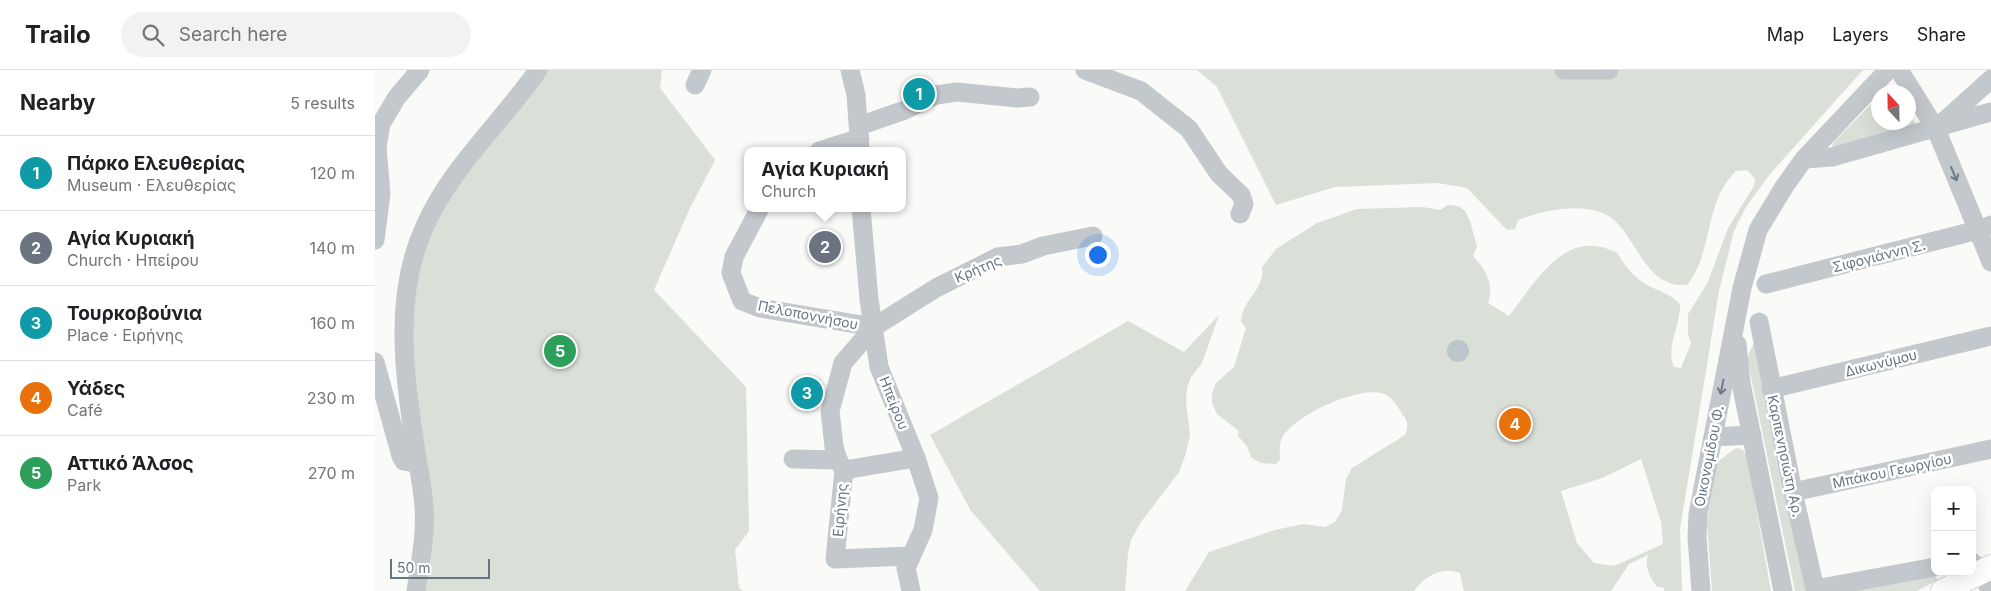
<!DOCTYPE html>
<meta charset="utf-8">
<style>
body{margin:0;font-family:Inter,sans-serif;background:#f2f2f2;color:#202124}
.controls{position:absolute;right:15px;bottom:15px;display:grid;overflow:hidden;border-radius:10px;box-shadow:0 5px 20px #0002}
.controls button{width:45px;height:45px;display:grid;place-items:center;padding:0;border:0;border-bottom:1px solid #e0e0e0;background:#fff;color:#202124;font:25px sans-serif}
.compass{position:absolute;left:1496px;top:15px;width:45px;height:45px;border-radius:50%;background:#fff;box-shadow:0 5px 20px #0002;rotate:338deg}
.scale{position:absolute;left:15px;bottom:12px;width:100px;box-sizing:border-box;padding-left:5px;border:2px solid #657683;border-top:0;font-size:14px;line-height:18px;white-space:nowrap;color:#657683;-webkit-text-stroke:4px #fff;paint-order:stroke}
.you{position:absolute;left:722px;top:184px;width:18px;height:18px;margin:-12px;border:4px solid #fff;border-radius:50%;background:#1a73e8;box-shadow:0 0 0 8px #1a73e833}
.badge{display:grid;place-items:center;width:32px;height:32px;border-radius:50%;background:#1a73e8;color:#fff;font-size:16px;font-weight:700}
.pin{position:absolute;translate:-50% -50%;border:2px solid #fff;box-shadow:0 1px 5px #0006}
.popup{position:absolute;left:369px;top:77px;width:162px;height:65px;box-sizing:border-box;display:grid;place-content:center;border-radius:10px;background:#fff;filter:drop-shadow(0 1px 4px #0005);font-size:16px;white-space:nowrap;color:#757577}
.popup b{font-size:19px;color:#202124}
.popup::after{content:'';position:absolute;left:50%;top:100%;margin-left:-10px;border:10px solid transparent;border-top-color:#fff}
.list{margin:0;padding:0;list-style:none}
h2{display:flex;justify-content:space-between;align-items:center;height:65px;margin:0;padding:0 20px;font-size:21px}
h2 small{font-size:16px;font-weight:400;color:#757577}
.list li{display:grid;grid-template-columns:32px 1fr auto;gap:15px;align-items:center;box-sizing:border-box;height:75px;padding:0 20px;border-top:1px solid #e0e0e0}
.list b{display:block;font-size:19px;white-space:nowrap}
.list p{margin:0;font-size:16px;white-space:nowrap;color:#757577}
.list em{font-size:16px;font-style:normal;color:#757577}
.icon{flex:none;width:28px;height:28px;fill:none;stroke:currentColor;stroke-width:2;stroke-linecap:round;stroke-linejoin:round}
.map{position:relative;flex:none;width:1616px;height:521px;overflow:hidden}
header{display:flex;align-items:center;gap:30px;box-sizing:border-box;height:70px;padding:0 25px;background:#fff;border-bottom:1px solid #e0e0e0}
header strong{font-size:24px}
nav{display:flex;gap:28px;margin-inline-start:auto;font-size:18px}
.search{width:350px;height:45px;background:#f2f2f2;display:flex;align-items:center;gap:12px;box-sizing:border-box;padding:0 18px;border-radius:28px;color:#757577;font-size:19px}
main{display:flex}
aside{flex:1;background:#fff}
.map>svg:first-child{display:block}
</style>
<header>
<strong>Trailo</strong>
<div class="search"><svg class="icon" aria-label="search" viewBox="0 0 24 24"><circle cx="10" cy="10" r="6"/><path d="M15 15l6 6"/></svg>Search here</div>
<nav><a>Map</a><a>Layers</a><a>Share</a></nav>
</header>
<main>
<aside>
<h2>Nearby<small>5 results</small></h2>
<ul class="list">
<li><span class="badge" style="background:#0f9aa8">1</span><div><b>Πάρκο Ελευθερίας</b><p>Museum · Ελευθερίας</p></div><em>120 m</em></li>
<li><span class="badge" style="background:#6b7280">2</span><div><b>Αγία Κυριακή</b><p>Church · Ηπείρου</p></div><em>140 m</em></li>
<li><span class="badge" style="background:#0f9aa8">3</span><div><b>Τουρκοβούνια</b><p>Place · Ειρήνης</p></div><em>160 m</em></li>
<li><span class="badge" style="background:#e8710a">4</span><div><b>Υάδες</b><p>Café</p></div><em>230 m</em></li>
<li><span class="badge" style="background:#2e9e5b">5</span><div><b>Αττικό Άλσος</b><p>Park</p></div><em>270 m</em></li>
</ul>
</aside>
<div class="map">
<svg width="1616" height="521" viewBox="0 0 1616 521">
<rect width="100%" height="100%" fill="#fafaf8"/>
<g fill="#dadfd7" fill-rule="evenodd">
<polygon points="170,0 287,0 285,18 340,90 314,140 279,220 371,317 374,461 360,480 364,518 368,521 46,521 33,245 54,154"/>
<path d="M 822,0 L 1488,0 L 1395,104 L 1371,137 L 1359,161 L 1344,221 L 1305,459 L 1307,521 L 1289,521 L 1289,518 L 1282,517 C 1275,507 1269,497 1273,485 L 1254,494 L 1236,521 L 1089,521 L 1085,503 C 1067,496 1050,506 1039,521 L 810,521 L 834,482 L 900,460 L 928,454 L 950,457 L 960,452 L 967,440 L 971,409 L 977,398 L 1030,365 C 1034,356 1033,351 1027,344 C 1023,337 1017,327 1009,324 C 986,314 913,347 906,371 C 904,376 905,385 905,390 L 901,394 L 885,393 L 876,387 L 872,376 L 863,366 L 864,361 L 842,344 L 837,333 L 837,324 L 841,313 L 859,297 L 871,258 L 866,252 C 867,228 890,221 887,197 L 901,179 L 942,153 L 982,139 L 1048,137 L 1065,140 L 1073,135 L 1083,136 L 1090,141 L 1095,151 L 1102,177 L 1098,186 C 1110,199 1120,214 1113,233 L 1134,246 C 1154,221 1181,172 1219,176 C 1227,176 1234,180 1242,182 C 1249,196 1263,212 1278,218 C 1289,223 1296,225 1305,234 C 1306,255 1290,277 1299,297 L 1306,298 L 1316,273 L 1313,264 L 1313,244 L 1333,212 L 1353,158 L 1379,116 L 1380,109 L 1372,100 L 1361,101 C 1328,133 1339,182 1312,215 C 1268,219 1261,161 1232,145 C 1206,132 1169,140 1143,150 L 1140,159 L 1132,160 L 1092,118 L 1063,113 L 960,117 L 901,135 L 842,17 ZM 1266,389 L 1286,452 L 1288,474 L 1239,496 L 1219,493 L 1202,473 L 1186,421 L 1227,408 Z"/>
<polygon points="1503,27 1504,52 1534,52 1534,43 1540,54 1457,78 1458,73"/>
<polygon points="844,245 827,293 816,307 812,318 811,331 815,365 810,386 804,402 766,452 756,470 753,483 750,521 665,521 596,441 555,365 753,251 809,282"/>
<polygon points="1382,266 1433,521 1420,521 1372,288"/>
<polygon points="1361,378 1367,379 1372,386 1396,521 1337,521 1332,453 1341,393"/>
<polygon points="1560,506 1563,510 1542,521 1480,521"/>
</g>
<circle fill="#bbc7cb" cx="1083" cy="281" r="11"/>
<g fill="none" stroke-linecap="round" stroke-linejoin="round">
<defs>
<polyline id="major" points="1568,521 1616,497"/>
</defs>
<use href="#major" stroke="#b5babe" stroke-width="25"/>
<g stroke="#c3c8cc" stroke-width="19">
<polyline points="475,0 481,25 485,81"/>
<polyline points="710,0 766,21 814,59 844,104 866,125 869,134 865,144"/>
<polyline points="1189,0 1234,0"/>
<polyline points="1524,0 1561,59 1616,192"/>
<polyline points="320,15 327,0"/>
<polyline points="1565,55 1616,9"/>
<polyline points="484,56 530,40 561,25 582,22 643,28 655,27"/>
<polyline points="444,81 485,68"/>
<polyline points="1429,89 1457,87 1616,42"/>
<polyline points="385,138 359,187 356,203 367,231 385,238 499,257"/>
<polyline points="486,138 494,229 504,297 541,388 554,428 548,460 531,498 536,521"/>
<polyline points="0,170 6,124 2,77 6,54 22,27 45,0"/>
<polyline points="1391,214 1603,160 1616,155"/>
<polyline points="1384,252 1418,422 1440,519 1560,497"/>
<polyline points="1362,274 1366,313 1408,521"/>
<polyline points="0,292 26,386 29,391 42,393"/>
<polyline points="1396,319 1616,266"/>
<polyline points="1338,367 1377,365"/>
<polyline points="418,389 463,390"/>
<polyline points="469,400 541,388"/>
<polyline points="1418,422 1616,379"/>
<polyline points="536,486 460,489 469,400 463,390 459,377 455,341 468,293 499,257 561,218 623,187 647,184 668,176 718,166"/>
<polyline points="1597,492 1607,501 1615,521"/>
<path d="M 41,521 C 45,494 51,466 49,438 C 48,420 44,401 41,382 C 30,308 17,227 50,156 C 76,97 127,52 163,0"/>
<polyline points="1326,521 1322,467 1323,444 1367,218 1383,160 1409,117 1429,89 1513,0"/>
</g>
<use href="#major" stroke="#fff" stroke-width="24"/>
</g>
<defs><path id="oneway-shaft" d="M-6 0H5M1.5-3L5.5 0L1.5 3" fill="none" stroke-width="1.6" stroke-linecap="round" stroke-linejoin="round" transform="scale(1.25)"/></defs>
<g stroke="#6a7a87">
<use href="#oneway-shaft" transform="translate(1579 104) rotate(67)"/>
<use href="#oneway-shaft" transform="translate(1347 317) rotate(101)"/>
</g>
<g text-anchor="middle" stroke-width="5" stroke-linejoin="round" paint-order="stroke">
<g font-size="14" fill="#657683" stroke="#fff">
<text transform="translate(1504 186) rotate(-14)" y="5">Σιφογιάννη Σ.</text>
<text transform="translate(603 199) rotate(-23)" y="5">Κρήτης</text>
<text transform="translate(433 245) rotate(11)" y="5">Πελοποννήσου</text>
<text transform="translate(1506 293) rotate(-14)" y="5">Δικωνύμου</text>
<text transform="translate(519 333) rotate(68)" y="5">Ηπείρου</text>
<text transform="translate(1334 386) rotate(-79)" y="5">Οικονομίδου Φ.</text>
<text transform="translate(1410 386) rotate(78)" y="5">Καρπενησιώτη Αρ.</text>
<text transform="translate(1517 401) rotate(-12)" y="5">Μπάκου Γεωργίου</text>
<text transform="translate(465 440) rotate(-85)" y="5">Ειρήνης</text>
</g>
</g>
</svg>
<div class="controls">
<button>+</button>
<button>−</button>
</div>
<svg class="compass" viewBox="-18 -18 36 36"><path d="M0-13l5 13h-10z" fill="#e53935"/><path d="M0 13l5-13h-10z" fill="#757577"/></svg>
<div class="scale">50 m</div>
<div class="you"></div>
<div class="pin badge" style="left:544px;top:24px;background:#0f9aa8">1</div>
<div class="pin badge" style="left:450px;top:177px;background:#6b7280">2</div>
<div class="popup"><b>Αγία Κυριακή</b>Church</div>
<div class="pin badge" style="left:432px;top:323px;background:#0f9aa8">3</div>
<div class="pin badge" style="left:1140px;top:354px;background:#e8710a">4</div>
<div class="pin badge" style="left:185px;top:281px;background:#2e9e5b">5</div>
</div>
</main>
